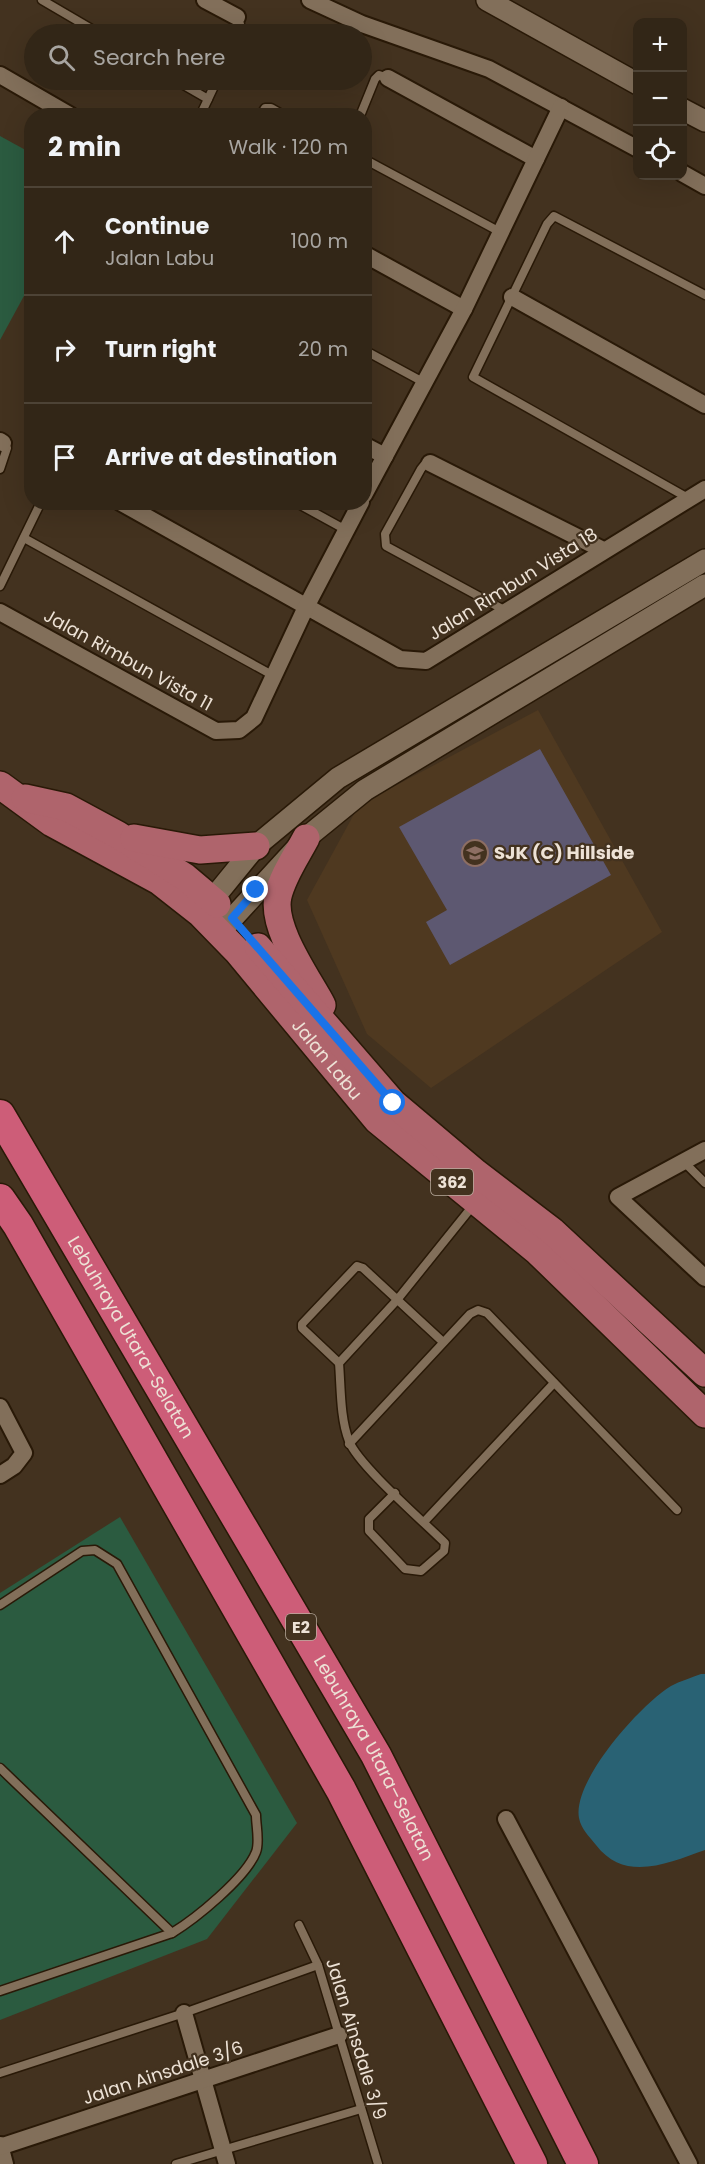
<!DOCTYPE html>
<meta charset="utf-8">
<style>
body{margin:0;font-family:Poppins,sans-serif;background:#3d3224;color:#f1f3f6}
.controls{position:absolute;right:18px;top:18px;display:grid;overflow:hidden;border-radius:12px;box-shadow:0 6px 24px #0002}
.controls button{width:54px;height:54px;display:grid;place-items:center;padding:0;border:0;border-bottom:2px solid #4d4336;background:#322617;color:#f1f3f6;font:30px sans-serif}
.stop{position:absolute;width:18px;height:18px;margin:-14px;border:4px solid #1a73e8;border-radius:50%;background:#fff}
.stop.end{background:#1a73e8;border-color:#fff;box-shadow:0 2px 6px #0008}
.list{margin:0;padding:0;list-style:none}
h2{display:flex;justify-content:space-between;align-items:center;height:78px;margin:0;padding:0 24px;font-size:26px}
h2 small{font-size:20px;font-weight:400;color:#a8a5a1}
.list li{display:grid;grid-template-columns:39px 1fr auto;gap:18px;align-items:center;box-sizing:border-box;height:108px;padding:0 24px;border-top:2px solid #4d4336}
.list b{display:block;font-size:22px;white-space:nowrap}
.list p{margin:0;font-size:20px;white-space:nowrap;color:#a8a5a1}
.list em{font-size:20px;font-style:normal;color:#a8a5a1}
.icon{flex:none;width:33px;height:33px;fill:none;stroke:currentColor;stroke-width:2;stroke-linecap:round;stroke-linejoin:round}
.map{position:relative;flex:none;width:705px;height:2164px;overflow:hidden}
.search{position:absolute;background:#322617;box-shadow:0 6px 24px #0002;left:24px;top:24px;width:348px;height:66px;display:flex;align-items:center;gap:15px;box-sizing:border-box;padding:0 21px;border-radius:33px;color:#a8a5a1;font-size:22px}
.panel{position:absolute;background:#322617;box-shadow:0 6px 24px #0002;left:24px;top:108px;width:348px;height:402px;border-radius:24px}
.map>svg:first-child{display:block}
</style>
<div class="map">
<svg width="705" height="2164" viewBox="0 0 705 2164">
<rect width="100%" height="100%" fill="#43321f"/>
<polygon fill="#4f3920" points="538,710 662,932 431,1088 367,1034 307,900 359,805"/>
<g fill="#2b5b40">
<polygon points="0,136 31,153 31,283 0,340"/>
<polygon points="120,1517 297,1823 207,1939 0,2020 0,1593"/>
</g>
<path fill="#296274" d="M 701,1674 L 705,1674 L 705,1850 C 668,1863 625,1883 596,1845 C 589,1836 581,1829 579,1818 C 572,1781 641,1704 671,1686 C 680,1681 691,1678 701,1674 Z"/>
<polygon fill="#5d5871" points="540,749 611,875 450,965 426,922 447,910 399,827"/>
<g fill="none" stroke-linecap="round" stroke-linejoin="round">
<defs>
<g id="service">
<polyline points="42,0 100,34"/>
<polyline points="237,34 240,24 237,17"/>
<polyline points="175,80 208,99"/>
<polyline points="200,116 217,80"/>
<polyline points="260,116 265,108 271,108 285,116"/>
<polyline points="360,116 375,79 379,75 388,78"/>
<polyline points="364,159 502,233"/>
<polyline points="364,350 425,383"/>
<polyline points="430,463 425,464 421,469 385,534 386,546 506,611"/>
<polyline points="0,469 7,448 3,443"/>
<polyline points="688,498 473,377 547,224 554,216 705,295"/>
<polyline points="295,502 346,530"/>
<polyline points="24,538 274,676"/>
<polyline points="0,586 41,502"/>
<polyline points="683,1161 705,1183"/>
<polyline points="339,1363 302,1328 302,1324 357,1266 363,1268 443,1342"/>
<polyline points="349,1444 470,1314 478,1310 487,1313 677,1510"/>
<path d="M 395,1493 L 369,1519 L 369,1531 L 405,1569 L 421,1571 L 444,1551 L 445,1543 C 424,1522 358,1465 349,1441 C 340,1418 341,1387 339,1363 L 397,1300 L 475,1203"/>
<polyline points="424,1522 554,1383"/>
<path d="M 0,1605 L 82,1551 L 95,1550 L 117,1564 L 256,1815 C 256,1826 260,1842 256,1852 C 246,1878 195,1919 172,1933 L 0,1991"/>
<polyline points="0,1768 172,1933"/>
<polyline points="299,1925 318,1965 378,2164"/>
<polyline points="0,2073 184,2013 318,1965"/>
<polyline points="176,2164 361,2109"/>
</g>
<g id="minor">
<polyline points="205,0 237,17"/>
<polyline points="310,0 362,24 489,69 638,149"/>
<polyline points="0,75 71,116"/>
<polyline points="388,78 536,159"/>
<polyline points="682,173 705,186"/>
<polyline points="364,254 464,309"/>
<polyline points="512,297 705,405"/>
<polyline points="0,441 3,443"/>
<polyline points="364,445 385,456"/>
<polyline points="430,463 603,550"/>
<polyline points="364,495 464,309 561,107"/>
<polyline points="120,502 400,659 426,661 705,489"/>
<polyline points="0,612 216,731 239,730 254,718 306,607 361,502"/>
<polyline points="705,1150 618,1197 705,1278"/>
<polyline points="0,1407 24,1453 14,1466 0,1475"/>
<polyline points="506,1819 689,2164"/>
<polyline points="184,2013 227,2164"/>
<polyline points="0,2145 5,2164"/>
<polyline points="0,2147 339,2035"/>
</g>
<g id="tertiary">
<polyline points="487,0 638,84"/>
<polyline points="682,109 705,121"/>
<polyline points="203,911 256,846 338,778 705,560"/>
<polyline points="220,932 306,838 365,790 705,585"/>
</g>
<g id="primary">
<path id="s1" d="M 0,785 L 52,823 L 159,881 L 201,914 L 237,951 L 377,1120 L 537,1251 L 705,1414"/>
<polyline points="25,798 66,807 118,835 185,877 217,904"/>
<polyline points="134,838 200,850 256,846"/>
<path d="M 306,838 C 296,857 283,875 278,896 C 271,928 307,977 322,1005"/>
<polyline points="258,947 393,1103 476,1173 552,1231 705,1373"/>
</g>
<g id="motorway">
<path id="s2" d="M 0,1115 L 376,1755 L 583,2164"/>
<polyline points="0,1199 18,1225 341,1790 532,2164"/>
</g>
</defs>
<use href="#service" stroke="#291907" stroke-width="11"/>
<use href="#minor" stroke="#291907" stroke-width="20"/>
<use href="#tertiary" stroke="#291907" stroke-width="24"/>
<use href="#primary" stroke="#291907" stroke-width="30"/>
<use href="#motorway" stroke="#291907" stroke-width="33"/>
<use href="#service" stroke="#826f5a" stroke-width="8"/>
<use href="#minor" stroke="#826f5a" stroke-width="16"/>
<use href="#tertiary" stroke="#826f5a" stroke-width="21"/>
<use href="#primary" stroke="#af646c" stroke-width="27"/>
<use href="#motorway" stroke="#cd5d78" stroke-width="30"/>
</g>
<g fill="none" stroke-linecap="round" stroke-linejoin="round">
<polyline stroke="#1a73e8" stroke-width="8" points="256,890 232,918 393,1103"/>
</g>
<defs>
<symbol id="school-ring" viewBox="-11 -11 22 22"><circle r="9.5" fill="#43321f" stroke="#8d6e63" stroke-width="1.5"/><path d="M0-5L7-2L0 1L-7-2ZM-4 1L0 2.5L4 1V4Q0 6-4 4Z" fill="#8d6e63"/></symbol>
</defs>
<g fill-rule="evenodd">
<use href="#school-ring" x="460" y="838" width="30" height="30"/>
</g>
<g text-anchor="middle" stroke-width="4.5" stroke-linejoin="round" paint-order="stroke">
<g fill="#43321f" stroke="#baad9f" stroke-width="1.5">
<rect x="431" y="1169" width="42" height="26" rx="4.5"/>
<rect x="286" y="1614" width="30" height="26" rx="4.5"/>
</g>
<g font-size="16" font-weight="bold" fill="#ede2d6">
<text x="452" y="1188">362</text>
<text x="301" y="1633">E2</text>
</g>
<g font-size="18" fill="#ede2d6" stroke="#43321f">
<text transform="translate(513 584) rotate(-32)" y="6">Jalan Rimbun Vista 18</text>
<text transform="translate(128 660) rotate(29)" y="6">Jalan Rimbun Vista 11</text>
<text dy="6" stroke="none"><textPath href="#s1" startOffset="432">Jalan Labu</textPath></text>
<text dy="6" stroke="none"><textPath href="#s2" startOffset="258">Lebuhraya Utara–Selatan</textPath></text>
<text dy="6" stroke="none"><textPath href="#s2" startOffset="744">Lebuhraya Utara–Selatan</textPath></text>
<text transform="translate(356 2039) rotate(73)" y="6">Jalan Ainsdale 3/9</text>
<text transform="translate(163 2073) rotate(-18)" y="6">Jalan Ainsdale 3/6</text>
</g>
<g font-size="18" font-weight="bold" fill="#ede2d6" stroke="#43321f" text-anchor="start">
<text x="494" y="859">SJK (C) Hillside</text>
</g>
</g>
</svg>
<div class="controls">
<button>+</button>
<button>−</button>
<button><svg class="icon" aria-label="locate" viewBox="0 0 24 24"><circle cx="12" cy="12" r="6"/><path d="M12 2v4M12 18v4M2 12h4M18 12h4"/></svg></button>
</div>
<div class="stop" style="left:393px;top:1103px"></div>
<div class="stop end" style="left:256px;top:890px"></div>
<div class="search"><svg class="icon" aria-label="search" viewBox="0 0 24 24"><circle cx="10" cy="10" r="6"/><path d="M15 15l6 6"/></svg>Search here</div>
<section class="panel">
<h2>2 min<small>Walk · 120 m</small></h2>
<ul class="list">
<li><svg class="icon" aria-label="ahead" viewBox="0 0 24 24"><path d="M12 20V5M6 11l6-6 6 6"/></svg><div><b>Continue</b><p>Jalan Labu</p></div><em>100 m</em></li>
<li><svg class="icon" aria-label="right" viewBox="0 0 24 24"><path d="M7 20v-9h11M14 6l5 5-5 5"/></svg><div><b>Turn right</b></div><em>20 m</em></li>
<li><svg class="icon" aria-label="arrive" viewBox="0 0 24 24"><path d="M6 21V4h12l-3 4 3 4H6"/></svg><div><b>Arrive at destination</b></div></li>
</ul>
</section>
</div>
